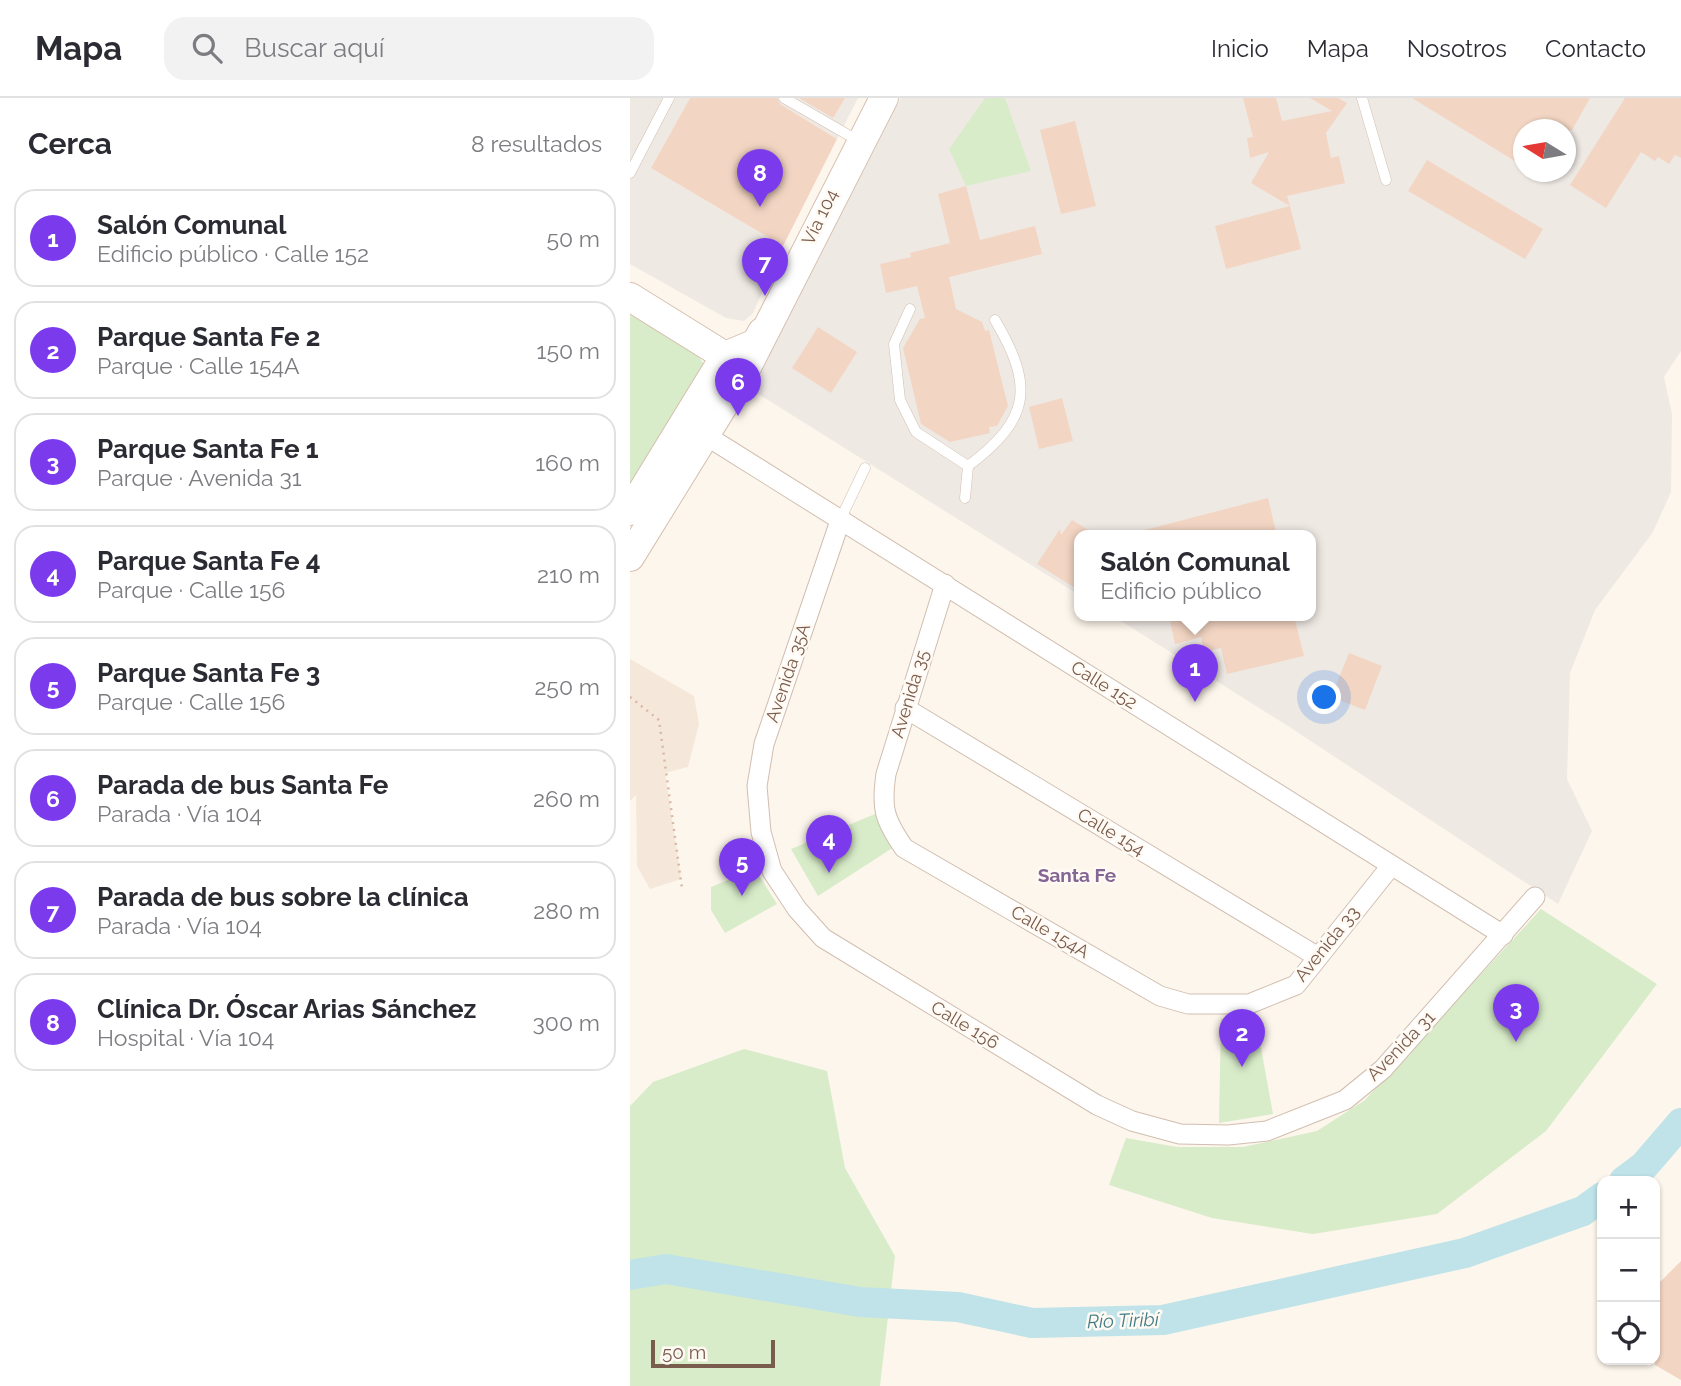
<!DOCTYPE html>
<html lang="es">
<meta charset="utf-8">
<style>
body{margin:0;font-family:Raleway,sans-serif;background:#f2f2f3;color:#2b2b33}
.controls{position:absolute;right:21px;bottom:21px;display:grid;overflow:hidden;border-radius:14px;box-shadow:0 2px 5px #0004}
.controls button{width:63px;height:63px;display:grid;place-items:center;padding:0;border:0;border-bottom:2px solid #e1e1e2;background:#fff;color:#2b2b33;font:35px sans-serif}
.compass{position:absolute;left:883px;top:21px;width:63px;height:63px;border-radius:50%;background:#fff;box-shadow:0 2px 5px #0004;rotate:281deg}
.scale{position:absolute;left:21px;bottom:18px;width:124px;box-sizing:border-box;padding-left:7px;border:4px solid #7a5c4d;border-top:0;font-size:19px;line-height:24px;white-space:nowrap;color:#7a5c4d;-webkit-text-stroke:5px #fffaf3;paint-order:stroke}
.you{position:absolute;left:695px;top:600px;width:24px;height:24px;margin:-18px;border:5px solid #fff;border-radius:50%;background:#1a73e8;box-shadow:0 0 0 10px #1a73e833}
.badge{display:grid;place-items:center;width:46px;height:46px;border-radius:50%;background:#7c3aed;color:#fff;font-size:23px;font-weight:700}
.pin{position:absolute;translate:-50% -58px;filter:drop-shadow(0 2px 4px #0008)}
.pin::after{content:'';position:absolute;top:37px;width:24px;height:21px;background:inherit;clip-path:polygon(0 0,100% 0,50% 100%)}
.popup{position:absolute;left:444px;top:432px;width:242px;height:91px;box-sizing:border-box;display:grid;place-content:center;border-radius:14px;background:#fff;filter:drop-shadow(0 2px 5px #0005);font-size:23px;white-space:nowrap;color:#7c7c81}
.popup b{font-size:26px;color:#2b2b33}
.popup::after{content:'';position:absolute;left:50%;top:100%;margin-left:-14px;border:14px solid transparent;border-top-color:#fff}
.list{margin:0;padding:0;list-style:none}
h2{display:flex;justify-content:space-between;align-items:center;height:91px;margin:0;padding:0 28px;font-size:30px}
h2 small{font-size:23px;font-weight:400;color:#7c7c81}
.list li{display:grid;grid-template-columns:46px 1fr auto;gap:21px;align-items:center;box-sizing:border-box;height:98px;margin:0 14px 14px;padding:0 14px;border:2px solid #e1e1e2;border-radius:21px}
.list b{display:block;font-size:26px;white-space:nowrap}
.list p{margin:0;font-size:23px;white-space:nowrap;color:#7c7c81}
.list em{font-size:23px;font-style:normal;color:#7c7c81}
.icon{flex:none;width:38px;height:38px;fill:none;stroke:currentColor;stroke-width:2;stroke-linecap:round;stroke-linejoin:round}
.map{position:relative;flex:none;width:1051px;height:1288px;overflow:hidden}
header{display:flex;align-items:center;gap:42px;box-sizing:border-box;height:98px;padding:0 35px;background:#fff;border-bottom:2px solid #e1e1e2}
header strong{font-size:33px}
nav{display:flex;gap:38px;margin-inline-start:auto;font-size:24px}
.search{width:490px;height:63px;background:#f2f2f3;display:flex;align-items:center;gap:18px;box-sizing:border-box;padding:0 24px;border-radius:21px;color:#7c7c81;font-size:26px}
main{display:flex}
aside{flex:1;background:#fff}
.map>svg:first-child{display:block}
</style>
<header>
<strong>Mapa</strong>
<div class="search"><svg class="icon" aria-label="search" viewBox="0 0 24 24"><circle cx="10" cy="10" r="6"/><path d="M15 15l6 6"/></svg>Buscar aquí</div>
<nav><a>Inicio</a><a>Mapa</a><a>Nosotros</a><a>Contacto</a></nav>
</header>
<main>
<aside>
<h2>Cerca<small>8 resultados</small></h2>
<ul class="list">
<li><span class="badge">1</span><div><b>Salón Comunal</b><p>Edificio público · Calle 152</p></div><em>50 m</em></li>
<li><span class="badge">2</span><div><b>Parque Santa Fe 2</b><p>Parque · Calle 154A</p></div><em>150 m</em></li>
<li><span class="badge">3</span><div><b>Parque Santa Fe 1</b><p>Parque · Avenida 31</p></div><em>160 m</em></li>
<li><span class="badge">4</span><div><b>Parque Santa Fe 4</b><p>Parque · Calle 156</p></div><em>210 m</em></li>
<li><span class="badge">5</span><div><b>Parque Santa Fe 3</b><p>Parque · Calle 156</p></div><em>250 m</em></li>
<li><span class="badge">6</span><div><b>Parada de bus Santa Fe</b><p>Parada · Vía 104</p></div><em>260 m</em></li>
<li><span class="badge">7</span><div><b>Parada de bus sobre la clínica</b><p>Parada · Vía 104</p></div><em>280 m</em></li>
<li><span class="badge">8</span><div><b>Clínica Dr. Óscar Arias Sánchez</b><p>Hospital · Vía 104</p></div><em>300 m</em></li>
</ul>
</aside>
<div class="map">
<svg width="1051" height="1288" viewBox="0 0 1051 1288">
<rect width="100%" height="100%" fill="#fdf6ec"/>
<polygon fill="#f5e8da" points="0,561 64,598 69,626 58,669 35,675 51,781 20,791 7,768 6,697 0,703"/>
<g fill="#efe9e4" fill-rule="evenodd">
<polygon points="0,0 60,0 21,70 153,148 123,215 114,223 96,220 0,166"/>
<polygon points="140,0 228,0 207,41"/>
<path d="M 271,0 L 1051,0 L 1051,253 L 1034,279 L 1042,316 L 1041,394 L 1023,434 L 965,512 L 940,575 L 937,681 L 962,733 L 928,806 L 658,628 L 483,518 L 680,518 L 680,438 L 449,438 L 449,497 L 122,292 ZM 894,32 L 936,32 L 936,74 L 894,74 Z"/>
</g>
<g fill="#d8ecc9">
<polygon points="355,0 375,0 401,73 336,88 319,51"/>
<polygon points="0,217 66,255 76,269 0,393"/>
<polygon points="245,716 264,749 188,798 161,751"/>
<polygon points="125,771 147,806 95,835 81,812 81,789"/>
<polygon points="911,811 1027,886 916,1033 807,1116 683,1136 582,1120 479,1087 496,1040 547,1049 613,1049 687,1033 735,1002"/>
<polygon points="625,917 643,1016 589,1025 591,921"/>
<polygon points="114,951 197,973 215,1070 265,1158 250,1288 0,1288 0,1008 23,984"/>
</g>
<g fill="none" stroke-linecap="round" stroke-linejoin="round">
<g stroke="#bfe3e8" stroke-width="30">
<polyline points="994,1083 1014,1068 1051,1025"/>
<polyline points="0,1177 36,1171 230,1204 328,1209 402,1225 533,1222 835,1155 953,1113 972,1099"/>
</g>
</g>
<g fill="#f3d5c3">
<polygon points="60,0 147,0 150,6 207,41 153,148 21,70"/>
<polygon points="169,0 215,0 203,20"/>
<polygon points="613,0 646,0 652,23 702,13 680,0 708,0 717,5 696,35 701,60 709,58 715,85 657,98 660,108 621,85 639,54 620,60 617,40 623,39"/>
<polygon points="782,0 960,0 942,32 893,32 893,68"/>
<polygon points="995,0 1051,0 1051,60 1045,57 1039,66 1028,59 1025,63 1011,54 976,110 940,87"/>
<polygon points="445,23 466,108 431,116 410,32"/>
<polygon points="797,62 913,131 895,161 778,93"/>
<polygon points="336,88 350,142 405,128 412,156 319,179 326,211 352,224 355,233 359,232 378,308 367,328 359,329 360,335 320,344 291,326 273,250 290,221 295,220 287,188 256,195 250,166 281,159 280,155 320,145 308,96"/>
<polygon points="660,108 671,151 596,171 585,128"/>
<polygon points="188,229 227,254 201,295 162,270"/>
<polygon points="432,300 443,343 409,351 399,309"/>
<polygon points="638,400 647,438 512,438 511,433"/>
<polygon points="442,422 468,438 450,438 450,493 407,466 430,431 431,437"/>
<polygon points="539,518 664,518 674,558 597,576 591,550 574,554 571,539 545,546"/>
<polygon points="719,555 752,568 735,612 701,599"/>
<polygon points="1051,1163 1051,1282 1025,1267 1025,1189"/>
</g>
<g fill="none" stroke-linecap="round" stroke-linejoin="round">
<defs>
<g id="lane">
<polyline points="154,0 227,42"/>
<polyline points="732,0 756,82"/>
<polyline points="0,75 39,0"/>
<polyline points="280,211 264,246 270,302 286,334 338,368 335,400"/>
<path d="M 338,368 C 401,321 404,288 365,222"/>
<polyline points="211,420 235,370"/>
</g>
<g id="street">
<polyline points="73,328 75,337 873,837"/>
<polyline points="211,420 134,646 127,688 131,734 142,773 167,811 193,840 467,1007 502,1023 550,1036 598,1037 637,1033 715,1002 753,971 905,799"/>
<path d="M 315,486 L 256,676 C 251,710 254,721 274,750 L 530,898 L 558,906 L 619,906 L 666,887 L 761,768"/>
<polyline points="275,610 688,859"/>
</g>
<g id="secondary">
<polyline points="0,199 111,268"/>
<polyline points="0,413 95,258 126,245 132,234"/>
<polyline points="0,459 116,271 254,0"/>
</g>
</defs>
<use href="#lane" stroke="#d1beb0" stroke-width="11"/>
<use href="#street" stroke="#d1beb0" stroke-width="21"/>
<use href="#secondary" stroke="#d6c0b0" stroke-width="30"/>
<polyline stroke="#d9b8a5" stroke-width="2.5" stroke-dasharray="2 5" stroke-linecap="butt" points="0,599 29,622 52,791"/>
<use href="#lane" stroke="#fff" stroke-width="10"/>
<use href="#street" stroke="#fff" stroke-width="19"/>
<use href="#secondary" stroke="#fff" stroke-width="28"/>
</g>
<g text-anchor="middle" stroke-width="5" stroke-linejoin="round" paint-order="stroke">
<g font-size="18" fill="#7a5c4d" stroke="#fffaf3">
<text transform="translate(190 119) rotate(-64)" y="6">Vía 104</text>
<text transform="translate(158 575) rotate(-71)" y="6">Avenida 35A</text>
<text transform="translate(474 587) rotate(32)" y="6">Calle 152</text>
<text transform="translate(280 596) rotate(-73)" y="6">Avenida 35</text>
<text transform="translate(481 734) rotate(31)" y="6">Calle 154</text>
<text transform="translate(420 834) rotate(30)" y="6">Calle 154A</text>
<text transform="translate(697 846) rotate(-51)" y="6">Avenida 33</text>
<text transform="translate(335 927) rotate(31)" y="6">Calle 156</text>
<text transform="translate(771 948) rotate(-46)" y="6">Avenida 31</text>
</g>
<g font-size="19" font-weight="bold" fill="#846695" stroke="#fffaf3">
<text x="447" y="784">Santa Fe</text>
</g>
<g font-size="19" font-style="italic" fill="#437c86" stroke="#fffaf3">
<text transform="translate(493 1222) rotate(-2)" y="7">Río Tiribí</text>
</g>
</g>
</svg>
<div class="controls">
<button>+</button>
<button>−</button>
<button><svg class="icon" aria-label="locate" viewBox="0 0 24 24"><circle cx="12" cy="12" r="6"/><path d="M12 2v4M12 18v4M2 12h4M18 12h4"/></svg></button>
</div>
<svg class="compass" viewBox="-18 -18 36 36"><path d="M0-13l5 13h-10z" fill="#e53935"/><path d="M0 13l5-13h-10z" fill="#7c7c81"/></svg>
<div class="scale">50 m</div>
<div class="you"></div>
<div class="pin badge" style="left:565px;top:604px">1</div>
<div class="popup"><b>Salón Comunal</b>Edificio público</div>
<div class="pin badge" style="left:612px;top:969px">2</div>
<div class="pin badge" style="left:886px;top:944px">3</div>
<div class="pin badge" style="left:199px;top:775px">4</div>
<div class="pin badge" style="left:112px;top:798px">5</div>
<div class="pin badge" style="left:108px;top:318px">6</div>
<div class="pin badge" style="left:135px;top:198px">7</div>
<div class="pin badge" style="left:130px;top:109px">8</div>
</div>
</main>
